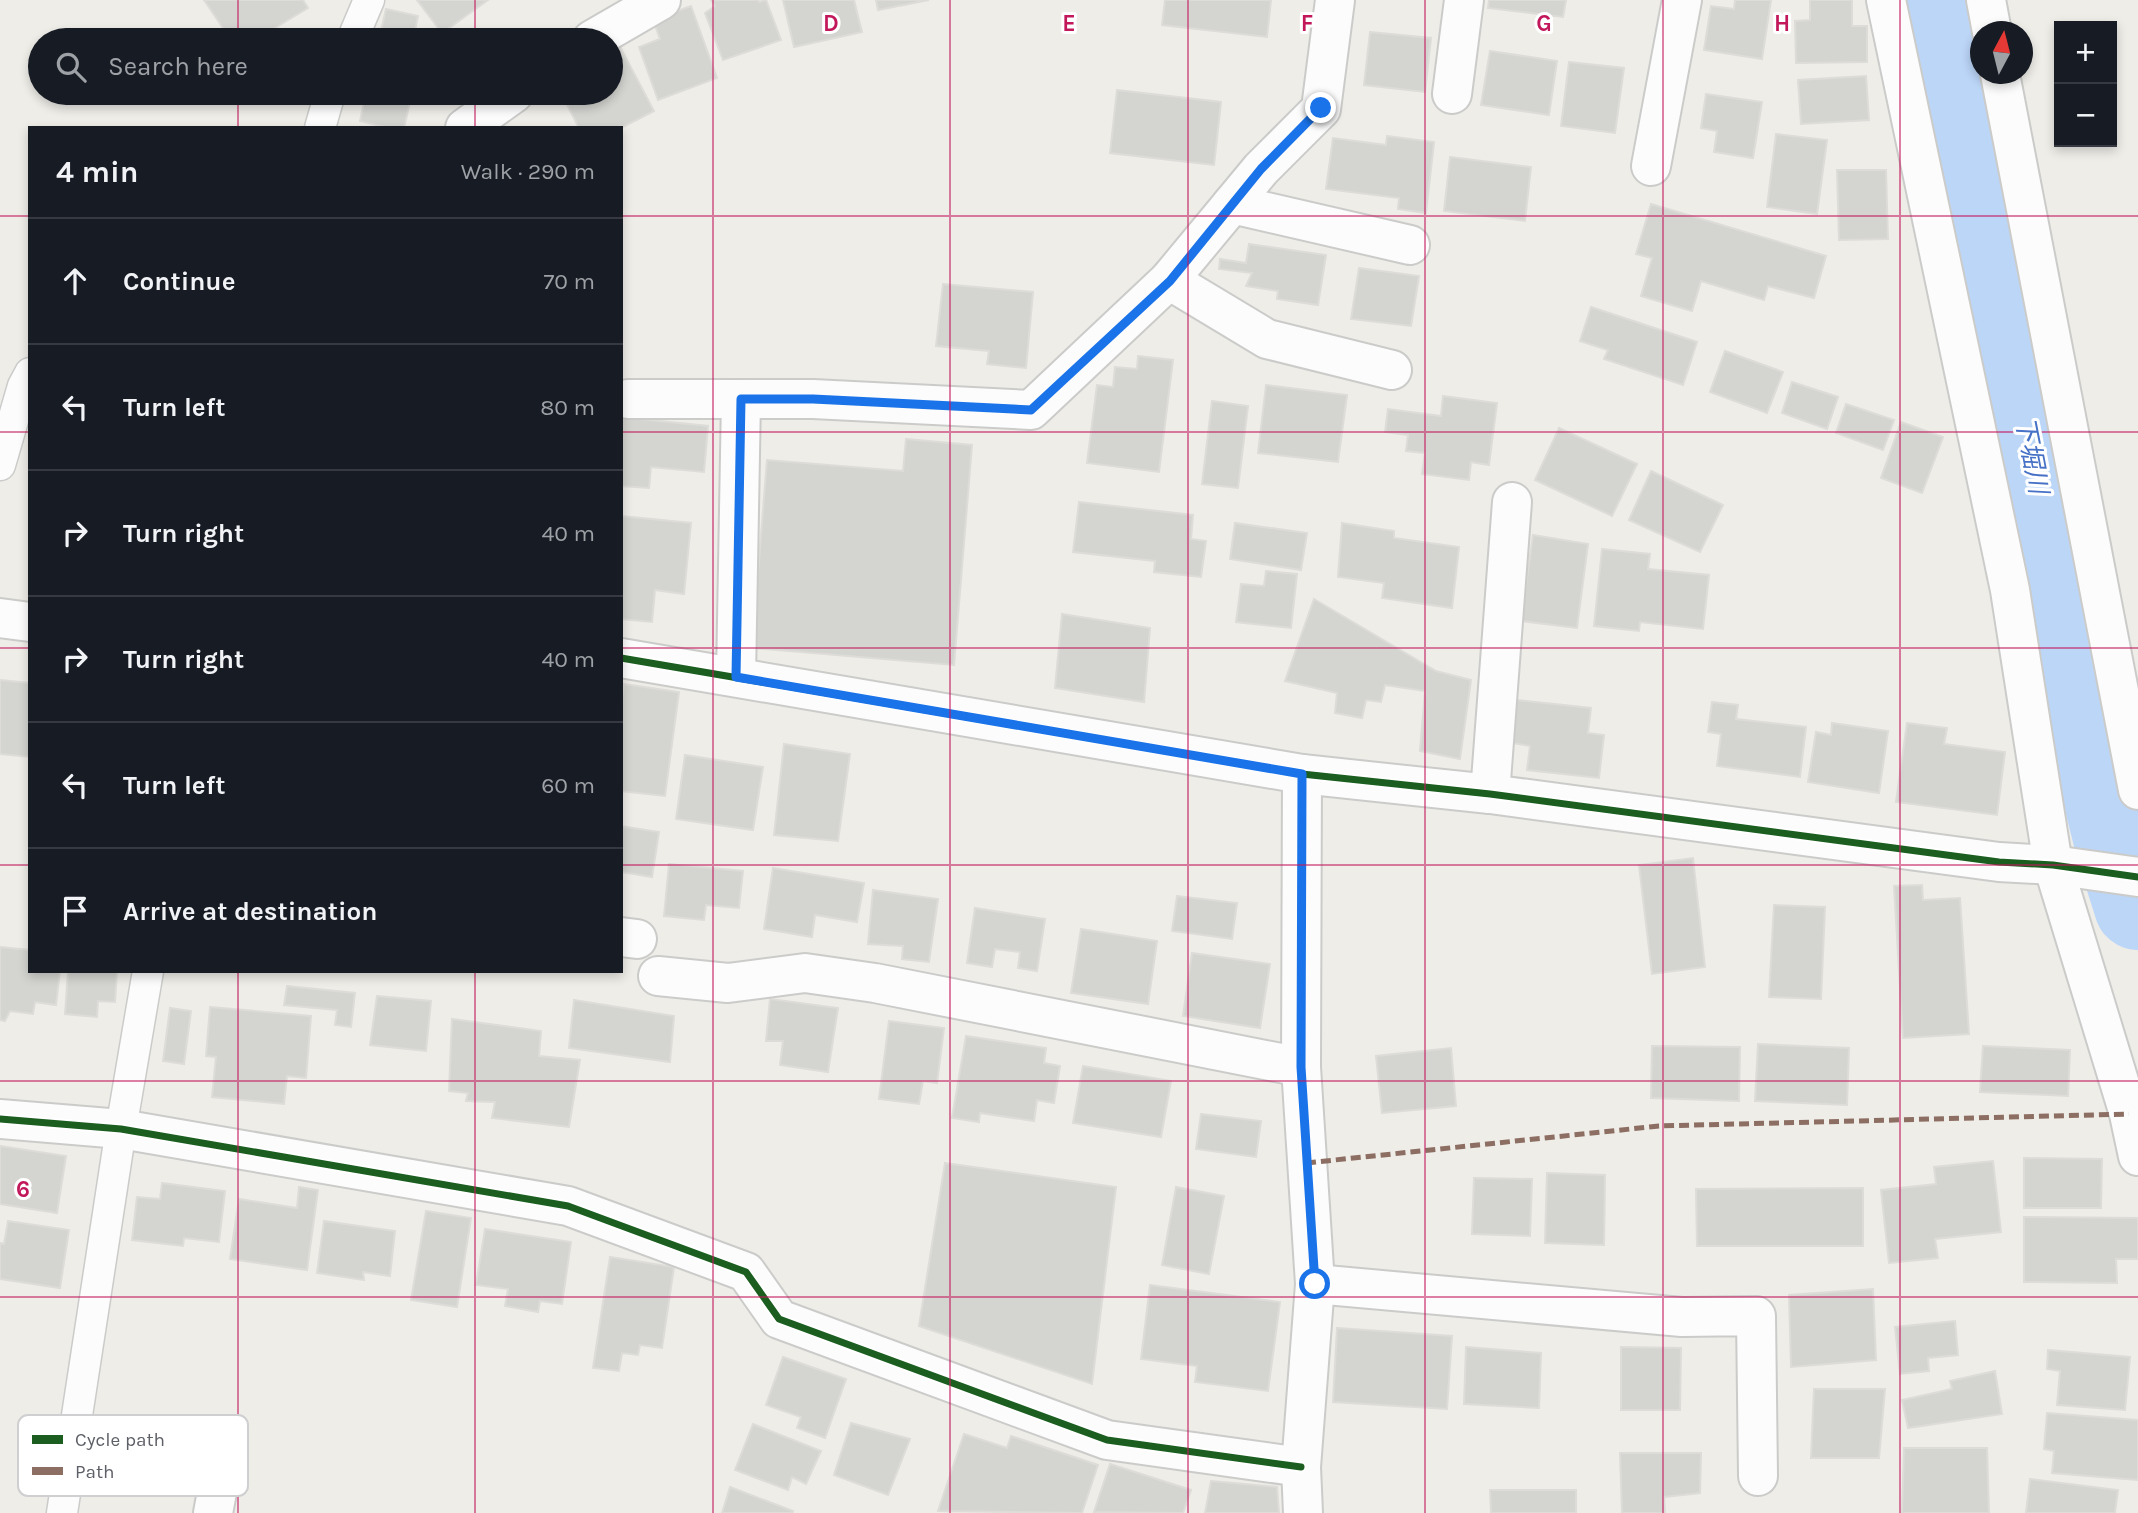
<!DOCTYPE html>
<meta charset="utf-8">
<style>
body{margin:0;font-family:Karla,"Noto Sans JP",sans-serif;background:#20242c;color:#f1f3f6}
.controls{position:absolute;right:21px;top:21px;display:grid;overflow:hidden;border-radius:0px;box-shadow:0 4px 10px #0003}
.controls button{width:63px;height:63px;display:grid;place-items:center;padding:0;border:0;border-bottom:2px solid #363941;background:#171b24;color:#f1f3f6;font:35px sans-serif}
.compass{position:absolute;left:1970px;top:21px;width:63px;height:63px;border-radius:50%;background:#171b24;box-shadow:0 4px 10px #0003;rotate:7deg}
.stop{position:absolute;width:21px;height:21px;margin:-16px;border:5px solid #1a73e8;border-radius:50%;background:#fff}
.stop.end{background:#1a73e8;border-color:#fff;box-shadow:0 2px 7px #0008}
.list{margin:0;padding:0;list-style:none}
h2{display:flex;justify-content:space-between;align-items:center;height:91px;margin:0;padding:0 28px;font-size:30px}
h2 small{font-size:23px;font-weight:400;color:#9ea1a6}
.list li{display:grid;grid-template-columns:46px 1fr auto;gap:21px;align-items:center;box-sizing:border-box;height:126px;padding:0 28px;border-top:2px solid #363941}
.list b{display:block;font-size:26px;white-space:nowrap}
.list em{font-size:23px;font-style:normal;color:#9ea1a6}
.icon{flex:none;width:38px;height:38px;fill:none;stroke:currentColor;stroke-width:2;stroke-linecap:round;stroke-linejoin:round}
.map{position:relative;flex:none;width:2138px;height:1513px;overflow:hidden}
.search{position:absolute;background:#171b24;box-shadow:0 4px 10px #0003;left:28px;top:28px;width:595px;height:77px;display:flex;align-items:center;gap:18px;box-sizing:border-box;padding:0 24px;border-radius:38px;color:#9ea1a6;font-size:26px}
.panel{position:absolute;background:#171b24;box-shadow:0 4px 10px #0003;left:28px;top:126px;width:595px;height:847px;border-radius:0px}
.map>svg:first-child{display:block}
</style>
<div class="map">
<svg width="2138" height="1513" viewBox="0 0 2138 1513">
<rect width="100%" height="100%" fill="#eeede8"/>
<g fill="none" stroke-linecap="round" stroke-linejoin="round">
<polyline stroke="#bcd6f8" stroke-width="88" points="1941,0 2018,372 2072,657 2120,849 2138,906"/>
</g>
<g fill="#d4d4d1" stroke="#dddcd8" stroke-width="2">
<polygon points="204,0 303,0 308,8 255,40 231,40"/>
<polygon points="417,0 488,0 442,33"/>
<polygon points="711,0 758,0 759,2 766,0 781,40 723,60 705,13 715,6"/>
<polygon points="783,0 854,0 862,32 794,47"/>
<polygon points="876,0 929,0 878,10"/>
<polygon points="1165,0 1271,0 1267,37 1162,25"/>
<polygon points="1489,0 1566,0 1563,17 1488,8"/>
<polygon points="1735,0 1771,0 1762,59 1704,50 1711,6 1734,9"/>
<polygon points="1810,0 1852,0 1852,26 1867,26 1867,62 1796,63 1795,21 1810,20"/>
<polygon points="691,6 717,78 658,100 639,47 660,39 653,20"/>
<polygon points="386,9 418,16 413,40 379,40"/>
<polygon points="1370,32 1431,38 1425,92 1364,85"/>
<polygon points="618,43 654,111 621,128 579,128 562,95 566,93 611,93 611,46"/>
<polygon points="1490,51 1557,61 1549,115 1481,105"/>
<polygon points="1569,62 1624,68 1615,133 1561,126"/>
<polygon points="1866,76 1869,120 1801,124 1798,80"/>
<polygon points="1117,90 1221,102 1214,165 1110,153"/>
<polygon points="366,93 412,93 404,128 389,128 360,121"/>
<polygon points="1706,94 1762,102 1753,158 1714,152 1717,131 1701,128"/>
<polygon points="1776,134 1827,140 1817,214 1767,207"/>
<polygon points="1387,136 1434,142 1426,213 1398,209 1399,198 1326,189 1333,138 1386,145"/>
<polygon points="1450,157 1531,167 1525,221 1444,211"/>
<polygon points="1837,170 1886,170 1888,239 1839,240"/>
<polygon points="1651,204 1826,256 1814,298 1768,286 1764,300 1701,281 1692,311 1641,296 1652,258 1636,254"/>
<polygon points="1249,244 1326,255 1318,305 1277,299 1278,291 1246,286 1252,273 1219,269 1220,259 1246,263"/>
<polygon points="1359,268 1419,276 1411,326 1351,319"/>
<polygon points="943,284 1033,292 1026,368 987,364 989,351 936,346"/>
<polygon points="1591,307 1697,342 1683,385 1604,359 1608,350 1580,341"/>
<polygon points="1725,351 1783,372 1767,413 1710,392"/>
<polygon points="1138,356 1173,360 1159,472 1087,463 1097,385 1113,387 1115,367 1137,369"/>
<polygon points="1792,382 1838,397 1827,429 1782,413"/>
<polygon points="1266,385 1347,395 1338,462 1258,453"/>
<polygon points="1443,396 1497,403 1489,465 1471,462 1469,480 1422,474 1425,453 1406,451 1408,435 1385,432 1388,409 1441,416"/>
<polygon points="1212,401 1248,406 1238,488 1202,484"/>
<polygon points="1846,404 1894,420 1883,450 1836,433"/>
<polygon points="621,417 708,426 704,472 651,467 649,488 621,486"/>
<polygon points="1901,422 1943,437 1922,493 1881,478"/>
<polygon points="1559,428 1637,464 1612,516 1535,480"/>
<polygon points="906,439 972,445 954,665 752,648 767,460 903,471"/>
<polygon points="1651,471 1723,505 1700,552 1629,520"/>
<polygon points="1079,502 1193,515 1191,539 1206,541 1201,577 1154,572 1155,561 1073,552"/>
<polygon points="621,516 691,523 684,594 655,590 652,622 621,619"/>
<polygon points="1235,523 1307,533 1301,570 1230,559"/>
<polygon points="1342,523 1394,531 1394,538 1459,547 1452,608 1382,598 1384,583 1338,577"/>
<polygon points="1533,535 1588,544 1577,628 1521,621"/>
<polygon points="1602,549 1650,554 1648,569 1709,575 1703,629 1640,622 1639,631 1594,626"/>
<polygon points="1266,571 1297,574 1291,628 1236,622 1241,584 1264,586"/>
<polygon points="1314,599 1436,671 1471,680 1460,759 1420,751 1425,691 1385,685 1381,702 1366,700 1362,718 1335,713 1337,693 1285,681"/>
<polygon points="1062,614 1150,628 1144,702 1055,688"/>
<polygon points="0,680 30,683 30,757 0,754"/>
<polygon points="624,684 679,692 665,796 621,791 621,705"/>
<polygon points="1517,700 1591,708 1588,733 1604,735 1599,778 1527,770 1530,746 1512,743"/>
<polygon points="1712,702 1738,705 1736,719 1806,727 1800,777 1717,766 1721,734 1708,732"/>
<polygon points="1832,723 1888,731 1879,793 1808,782 1816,732 1831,735"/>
<polygon points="1907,723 1947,728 1944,744 2005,752 1997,815 1896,802"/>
<polygon points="784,744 850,754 838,841 774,835"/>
<polygon points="685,755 763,767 753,830 676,819"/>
<polygon points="621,826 659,832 652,877 621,872"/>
<polygon points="1693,858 1705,967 1652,974 1639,865"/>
<polygon points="669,864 743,871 739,908 706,905 704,920 664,916"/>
<polygon points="773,868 864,883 857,922 815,915 812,937 764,929"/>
<polygon points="1922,885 1923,900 1960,898 1969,1034 1903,1038 1894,886"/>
<polygon points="873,890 938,899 929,962 902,959 903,946 868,944"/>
<polygon points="1177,896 1237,903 1232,939 1172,931"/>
<polygon points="1774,905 1825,907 1821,999 1769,997"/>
<polygon points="975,908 1045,919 1037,971 1018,968 1020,952 995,949 992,967 967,963"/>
<polygon points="1081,929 1157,941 1148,1004 1071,993"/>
<polygon points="0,947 30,950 30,971 60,971 56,1005 35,1002 33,1014 10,1011 5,1021 0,1020"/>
<polygon points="1192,953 1270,964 1260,1028 1183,1016"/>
<polygon points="68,971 117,971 115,1002 98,1001 97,1017 65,1014"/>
<polygon points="287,986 355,993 351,1027 335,1025 337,1010 284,1005"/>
<polygon points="377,996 431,1001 426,1051 370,1045"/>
<polygon points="770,999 838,1008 828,1072 780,1065 783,1041 766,1041"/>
<polygon points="574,1000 674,1016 670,1062 569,1048"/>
<polygon points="210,1007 311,1016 306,1078 287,1076 284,1104 212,1097 216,1057 206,1056"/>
<polygon points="170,1008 191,1011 184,1064 163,1061"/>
<polygon points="452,1019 541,1031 539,1056 580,1060 569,1127 492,1118 495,1102 466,1101 468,1093 449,1091"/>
<polygon points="889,1021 944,1028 937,1083 923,1081 919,1104 879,1099"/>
<polygon points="966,1036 1046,1048 1044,1063 1060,1066 1054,1103 1037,1100 1034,1121 980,1113 979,1122 952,1118"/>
<polygon points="1758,1044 1849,1048 1847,1105 1755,1101"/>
<polygon points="1652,1046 1740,1047 1739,1101 1651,1098"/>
<polygon points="1983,1046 2070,1050 2068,1096 1980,1092"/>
<polygon points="1451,1048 1456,1106 1382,1113 1376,1056"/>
<polygon points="1083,1066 1171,1081 1161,1137 1073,1123"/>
<polygon points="1201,1114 1261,1121 1256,1157 1196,1149"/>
<polygon points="0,1146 66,1156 57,1213 0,1204"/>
<polygon points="2024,1158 2102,1159 2101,1208 2024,1208"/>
<polygon points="1993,1161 2001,1232 1935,1239 1938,1258 1889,1263 1881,1190 1936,1184 1934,1167"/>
<polygon points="945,1163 1116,1187 1092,1384 919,1326"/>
<polygon points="1547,1173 1605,1175 1604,1245 1545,1243"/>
<polygon points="1474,1178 1532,1179 1530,1236 1472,1234"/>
<polygon points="162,1183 225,1191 219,1242 184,1238 183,1246 132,1240 137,1197 160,1199"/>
<polygon points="299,1187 318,1190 307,1270 230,1259 239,1199 297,1208"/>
<polygon points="1176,1187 1224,1196 1209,1274 1162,1265"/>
<polygon points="1863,1188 1863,1246 1697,1246 1696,1189"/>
<polygon points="426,1211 471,1218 457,1307 411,1300"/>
<polygon points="2024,1217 2138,1218 2138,1259 2116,1259 2117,1283 2024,1282"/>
<polygon points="8,1221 69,1230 60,1288 0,1279 0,1243 4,1244"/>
<polygon points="324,1221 395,1231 390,1276 363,1272 364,1280 317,1273"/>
<polygon points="485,1229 571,1242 562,1304 540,1301 538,1312 505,1306 508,1289 476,1285"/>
<polygon points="610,1257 674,1267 662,1348 640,1345 638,1355 622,1353 619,1371 593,1368"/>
<polygon points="1150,1285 1280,1302 1268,1391 1195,1382 1197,1366 1141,1359"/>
<polygon points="1873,1289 1876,1360 1791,1367 1789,1295"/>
<polygon points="1955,1321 1958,1355 1928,1358 1929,1371 1900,1374 1895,1327"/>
<polygon points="1337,1328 1452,1336 1447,1409 1333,1402"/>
<polygon points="1466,1347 1541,1353 1539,1408 1464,1404"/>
<polygon points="1621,1347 1681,1348 1680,1410 1621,1410"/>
<polygon points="2048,1350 2130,1357 2125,1410 2057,1405 2060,1371 2047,1369"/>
<polygon points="783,1357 846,1379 825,1438 797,1428 801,1417 766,1405"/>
<polygon points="1995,1371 2002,1414 1908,1428 1902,1400 1952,1389 1950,1381"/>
<polygon points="1814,1389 1885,1389 1879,1458 1811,1458"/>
<polygon points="2047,1413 2138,1420 2138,1480 2052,1473 2054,1451 2044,1449"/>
<polygon points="851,1423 910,1439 888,1495 834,1475"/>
<polygon points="753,1424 821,1451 806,1484 792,1477 788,1490 735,1470"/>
<polygon points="964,1434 1007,1448 1011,1436 1098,1465 1082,1513 938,1511"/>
<polygon points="1904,1448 1987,1448 1989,1513 1902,1513"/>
<polygon points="1620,1453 1701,1453 1700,1493 1664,1497 1665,1513 1622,1513"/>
<polygon points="1110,1464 1191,1490 1183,1513 1094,1512"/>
<polygon points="2030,1479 2118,1490 2115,1513 2026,1513"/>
<polygon points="1211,1481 1277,1487 1279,1513 1205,1513"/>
<polygon points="730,1487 793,1511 792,1513 722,1513"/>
<polygon points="1490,1490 1576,1490 1576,1513 1491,1513"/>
</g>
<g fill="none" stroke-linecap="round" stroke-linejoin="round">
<defs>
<g id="lane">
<polyline points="352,40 369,0"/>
<polyline points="320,128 330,93"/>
<polyline points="0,465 23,386 30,373"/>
<polyline points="62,1513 121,1129 148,971"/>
</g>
<g id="street">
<polyline points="1886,0 2010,590 2053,865 2129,1114 2138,1156"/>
<polyline points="1986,0 1992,32"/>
<polyline points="592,40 661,0"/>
<polyline points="2000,74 2138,790"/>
<polyline points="1452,94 1464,0"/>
<polyline points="465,128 514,93"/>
<polyline points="1651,166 1682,0"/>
<polyline points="1232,204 1410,245"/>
<polyline points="1169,280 1267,339 1392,370"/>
<polyline points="628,399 813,399 1031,410 1169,280 1261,169 1321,109 1335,0"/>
<polyline points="0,618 30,622"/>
<polyline points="621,658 1302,774 1490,794 1999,862 2053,865 2138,877"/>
<polyline points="736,677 741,399"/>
<polyline points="1302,774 1301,1067 1315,1284 1301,1467 1303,1513"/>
<polyline points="1490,794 1512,502"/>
<polyline points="621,937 637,939"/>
<polyline points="658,976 728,983 805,973 875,983 1301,1067"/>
<polyline points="0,1119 121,1129 568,1206 746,1272 779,1319 1107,1440 1301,1467"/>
<polyline points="1315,1284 1682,1317 1756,1316 1758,1476"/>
<polyline points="213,1513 224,1455"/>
</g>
</defs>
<use href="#lane" stroke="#cbcbca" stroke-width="33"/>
<use href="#street" stroke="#cbcbca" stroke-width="42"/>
<use href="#lane" stroke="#fcfcfc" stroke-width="30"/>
<use href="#street" stroke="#fcfcfc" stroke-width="38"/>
<polyline stroke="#8d6e63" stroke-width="5" stroke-dasharray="10 5" stroke-linecap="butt" points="1306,1163 1659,1126 2129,1114"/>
<defs>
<g id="cycleway">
<polyline points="621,658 1302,774 1490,794 1999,862 2053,865 2138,877"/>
<polyline points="0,1119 121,1129 568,1206 746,1272 779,1319 1107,1440 1301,1467"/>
</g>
</defs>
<use href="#cycleway" stroke="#fff" stroke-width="11"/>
<use href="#cycleway" stroke="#1b5e20" stroke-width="7"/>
</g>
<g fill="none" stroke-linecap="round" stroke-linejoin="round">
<polyline stroke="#1a73e8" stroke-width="9" points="1315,1284 1301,1067 1302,774 736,677 741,399 813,399 1031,410 1170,281 1261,169 1321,108"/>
</g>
<path fill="none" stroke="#c2185b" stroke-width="2" stroke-opacity="0.55" d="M 238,0 L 238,40M 475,0 L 475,40M 713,0 L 713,1513M 950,0 L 950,1513M 1188,0 L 1188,1513M 1425,0 L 1425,1513M 1663,0 L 1663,1513M 1900,0 L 1900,1513M 238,93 L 238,128M 475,93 L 475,128M 0,216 L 30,216M 621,216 L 2138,216M 0,432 L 30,432M 621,432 L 2138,432M 0,648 L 30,648M 621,648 L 2138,648M 0,865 L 30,865M 621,865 L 2138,865M 238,971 L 238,1513M 475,971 L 475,1513M 0,1081 L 2138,1081M 0,1297 L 2138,1297"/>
<g text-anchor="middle" stroke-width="6" stroke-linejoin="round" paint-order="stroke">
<g font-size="26" font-style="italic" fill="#4671c6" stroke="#fff">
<text transform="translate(2032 455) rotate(79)" y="9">下堀川</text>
</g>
</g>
<rect x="18" y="1415" width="230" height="81" rx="10" fill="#fff" stroke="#cfcfd1" stroke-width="2"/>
<rect x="32" y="1435" width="31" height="9" fill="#1b5e20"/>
<rect x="32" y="1467" width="31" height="8" fill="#8d6e63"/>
<g font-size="19" fill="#5e6067">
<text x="75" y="1446">Cycle path</text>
<text x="75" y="1478">Path</text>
</g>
<g font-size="23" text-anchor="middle" font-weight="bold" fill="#c2185b" stroke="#fff" stroke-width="6" stroke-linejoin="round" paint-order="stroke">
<text x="831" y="31">D</text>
<text x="1069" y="31">E</text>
<text x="1307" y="31">F</text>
<text x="1544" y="31">G</text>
<text x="1782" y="31">H</text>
<text x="23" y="1197">6</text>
</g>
</svg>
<div class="controls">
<button>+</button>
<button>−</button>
</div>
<svg class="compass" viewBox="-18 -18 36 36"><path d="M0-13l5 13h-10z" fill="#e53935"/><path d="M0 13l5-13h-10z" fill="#9ea1a6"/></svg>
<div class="stop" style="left:1315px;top:1284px"></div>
<div class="stop end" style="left:1321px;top:108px"></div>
<div class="search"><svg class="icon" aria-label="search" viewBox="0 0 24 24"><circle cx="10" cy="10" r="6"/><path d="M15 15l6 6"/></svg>Search here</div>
<section class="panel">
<h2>4 min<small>Walk · 290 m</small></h2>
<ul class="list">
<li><svg class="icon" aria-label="ahead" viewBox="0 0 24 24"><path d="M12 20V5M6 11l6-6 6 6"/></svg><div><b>Continue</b></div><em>70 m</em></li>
<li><svg class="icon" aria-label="left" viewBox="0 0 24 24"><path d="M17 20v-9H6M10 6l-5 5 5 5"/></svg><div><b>Turn left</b></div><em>80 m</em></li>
<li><svg class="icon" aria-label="right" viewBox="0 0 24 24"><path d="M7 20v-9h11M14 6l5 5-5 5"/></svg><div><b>Turn right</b></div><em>40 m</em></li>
<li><svg class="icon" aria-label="right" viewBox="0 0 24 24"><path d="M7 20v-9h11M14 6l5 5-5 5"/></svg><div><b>Turn right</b></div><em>40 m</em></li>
<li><svg class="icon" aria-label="left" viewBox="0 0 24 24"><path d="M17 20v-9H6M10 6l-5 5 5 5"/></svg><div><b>Turn left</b></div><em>60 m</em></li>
<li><svg class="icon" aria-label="arrive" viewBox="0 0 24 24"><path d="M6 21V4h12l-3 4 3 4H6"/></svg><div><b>Arrive at destination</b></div></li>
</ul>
</section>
</div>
